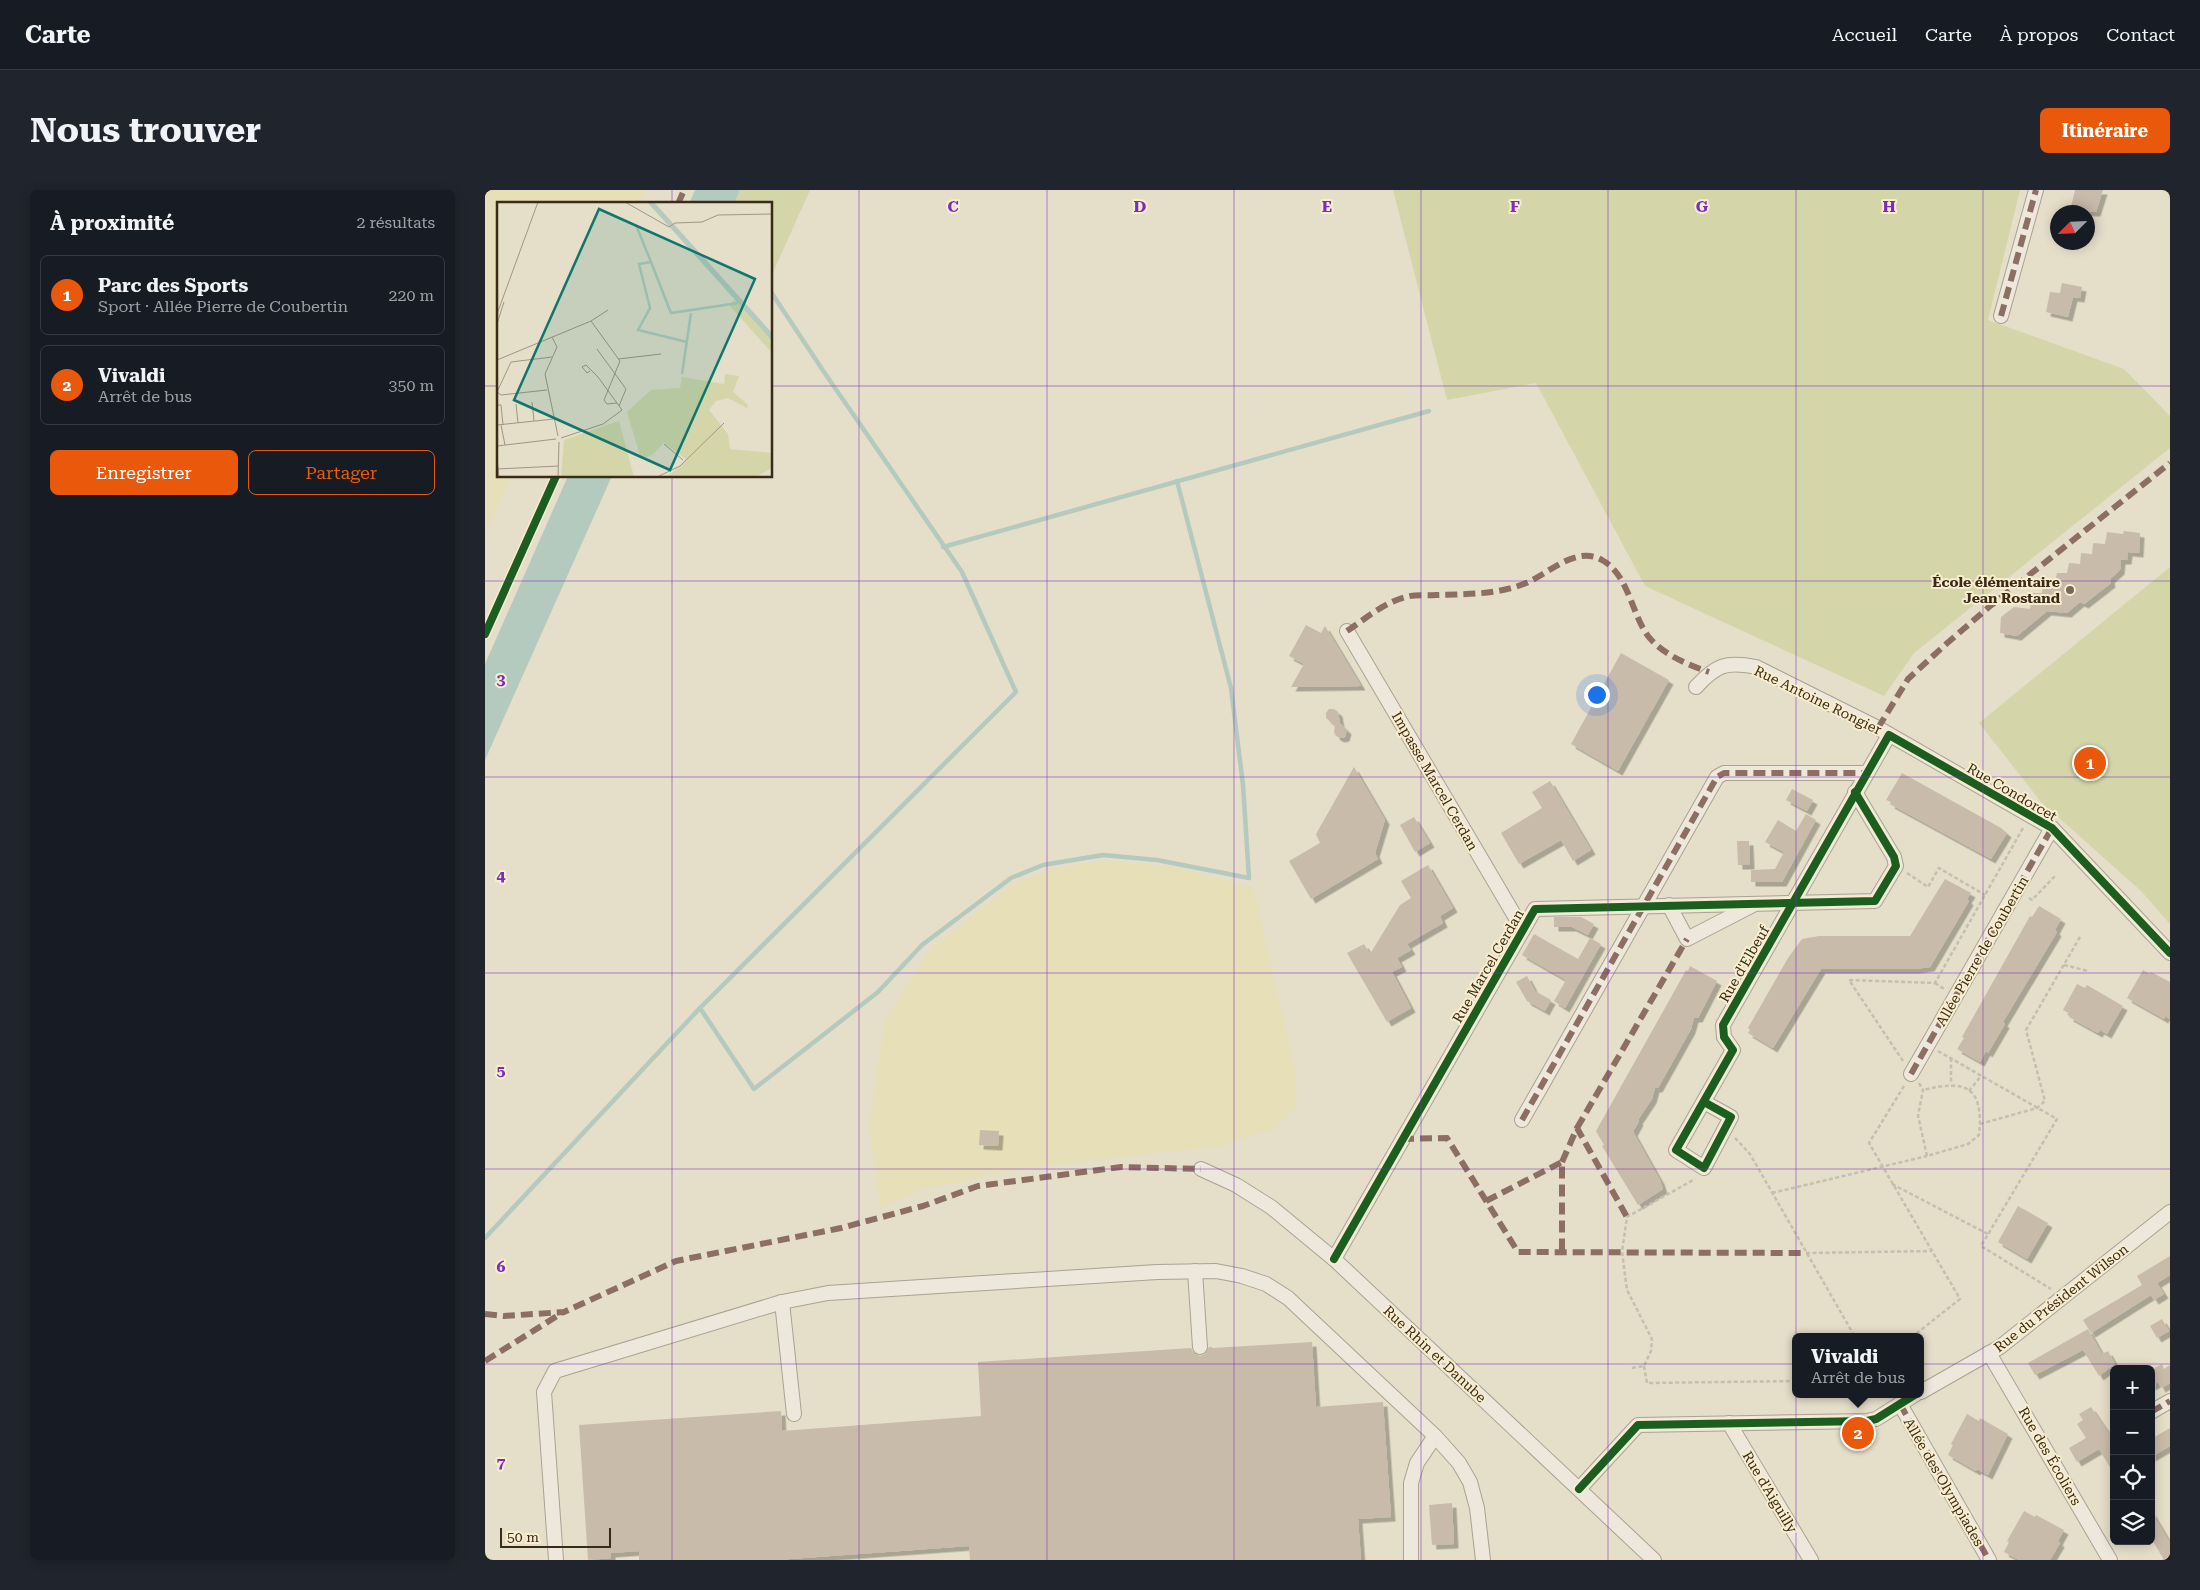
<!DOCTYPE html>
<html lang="fr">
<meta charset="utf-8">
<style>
body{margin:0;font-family:"Roboto Serif",serif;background:#20242c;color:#f1f3f6}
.controls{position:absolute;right:15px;bottom:15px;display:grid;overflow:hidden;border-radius:8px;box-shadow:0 2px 12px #0003}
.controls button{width:45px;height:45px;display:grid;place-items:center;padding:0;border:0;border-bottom:1px solid #363941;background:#171b24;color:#f1f3f6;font:25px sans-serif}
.compass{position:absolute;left:1565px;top:15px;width:45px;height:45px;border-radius:50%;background:#171b24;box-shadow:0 2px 12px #0003;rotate:246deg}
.scale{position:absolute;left:15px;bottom:12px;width:111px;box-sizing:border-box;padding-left:5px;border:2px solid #392a1a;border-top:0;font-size:14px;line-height:18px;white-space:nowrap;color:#392a1a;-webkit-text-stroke:4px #f8edcd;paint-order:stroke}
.you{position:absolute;left:1111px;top:504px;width:18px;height:18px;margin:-12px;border:4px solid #fff;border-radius:50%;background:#1a73e8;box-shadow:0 0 0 8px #1a73e833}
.badge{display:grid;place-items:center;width:32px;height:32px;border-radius:50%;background:#ea580c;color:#fff;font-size:16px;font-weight:700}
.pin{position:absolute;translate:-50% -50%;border:2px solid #fff;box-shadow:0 1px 5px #0006}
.popup{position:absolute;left:1307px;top:1143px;width:132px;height:65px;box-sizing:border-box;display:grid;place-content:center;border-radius:8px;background:#171b24;filter:drop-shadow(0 1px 4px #0005);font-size:16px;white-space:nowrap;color:#9ea1a6}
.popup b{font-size:19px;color:#f1f3f6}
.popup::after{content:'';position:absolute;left:50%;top:100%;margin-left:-10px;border:10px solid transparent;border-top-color:#171b24}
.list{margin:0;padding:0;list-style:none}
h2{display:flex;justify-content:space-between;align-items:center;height:65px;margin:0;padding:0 20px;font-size:21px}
h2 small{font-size:16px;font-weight:400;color:#9ea1a6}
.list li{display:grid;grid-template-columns:32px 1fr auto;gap:15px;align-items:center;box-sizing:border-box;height:80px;margin:0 10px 10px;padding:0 10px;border:1px solid #363941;border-radius:8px}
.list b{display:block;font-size:19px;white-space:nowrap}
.list p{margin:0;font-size:16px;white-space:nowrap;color:#9ea1a6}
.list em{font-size:16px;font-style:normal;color:#9ea1a6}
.actions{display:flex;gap:10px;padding:15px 20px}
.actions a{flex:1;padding:11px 0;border:1px solid #ea580c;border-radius:8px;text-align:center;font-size:18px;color:#ea580c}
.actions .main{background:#ea580c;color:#fff}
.icon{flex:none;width:28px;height:28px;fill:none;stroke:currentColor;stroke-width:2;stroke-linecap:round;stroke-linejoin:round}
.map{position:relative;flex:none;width:1685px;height:1370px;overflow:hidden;border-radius:8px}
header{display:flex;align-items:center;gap:30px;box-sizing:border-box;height:70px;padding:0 25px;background:#171b24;border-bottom:1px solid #363941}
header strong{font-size:24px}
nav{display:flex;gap:28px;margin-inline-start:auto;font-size:18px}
.intro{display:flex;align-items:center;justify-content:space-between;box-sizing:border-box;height:120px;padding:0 30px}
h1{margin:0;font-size:35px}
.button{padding:12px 22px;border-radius:8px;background:#ea580c;color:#fff;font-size:18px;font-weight:700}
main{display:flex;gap:30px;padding:0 30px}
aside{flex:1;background:#171b24;border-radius:8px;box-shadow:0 2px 12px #0003}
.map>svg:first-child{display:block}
</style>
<header>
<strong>Carte</strong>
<nav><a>Accueil</a><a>Carte</a><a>À propos</a><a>Contact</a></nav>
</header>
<div class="intro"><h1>Nous trouver</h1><a class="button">Itinéraire</a></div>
<main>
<aside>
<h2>À proximité<small>2 résultats</small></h2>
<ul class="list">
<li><span class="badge">1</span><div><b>Parc des Sports</b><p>Sport · Allée Pierre de Coubertin</p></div><em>220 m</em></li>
<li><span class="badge">2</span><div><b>Vivaldi</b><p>Arrêt de bus</p></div><em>350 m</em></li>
</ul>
<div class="actions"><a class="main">Enregistrer</a><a>Partager</a></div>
</aside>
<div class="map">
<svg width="1685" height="1370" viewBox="0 0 1685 1370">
<defs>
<filter id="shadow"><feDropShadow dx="4.5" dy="4.5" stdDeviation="0" flood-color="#0004"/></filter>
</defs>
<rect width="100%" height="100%" fill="#e5dec9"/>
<g fill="#e7dfb7">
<polygon points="0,0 161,0 155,14 14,14 14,286 27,286 0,344"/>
<polygon points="620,671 684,676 768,697 810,880 812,917 787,940 734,956 532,979 431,1001 396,1019 384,933 401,828 448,757 528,694 566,679"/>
</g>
<g fill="#d4d6aa">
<polygon points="255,0 325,0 286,87 286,14 249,14"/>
<polygon points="908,0 1535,0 1503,130 1639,179 1685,226 1685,258 1429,463 1399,506 1160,396 1051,193 962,210"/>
<polygon points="1685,377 1685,734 1656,701 1556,612 1494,533"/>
</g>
<g fill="#b5cabe">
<polygon points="210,0 255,0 249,14 204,14"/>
<polygon points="83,286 127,286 0,570 0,474"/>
</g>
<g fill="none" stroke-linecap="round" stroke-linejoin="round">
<g stroke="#b5cabe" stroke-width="4.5">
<polyline points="458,357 944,221"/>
<polyline points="215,818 531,502 477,382 341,185 286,102"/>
<polyline points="0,1048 215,818 269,899 393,802 437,755 526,688 558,675 618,665 672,670 764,688 758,595 746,498 692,291"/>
</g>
</g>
<g fill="#c9bbaa" filter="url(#shadow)">
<polygon points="1590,0 1618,0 1611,22 1585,21"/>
<polygon points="1577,93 1597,97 1595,108 1588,107 1583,127 1561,122 1565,102 1575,103"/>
<polygon points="1639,341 1655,343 1654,363 1643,362 1642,370 1636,370 1635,380 1625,389 1626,393 1599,414 1595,412 1582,423 1562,421 1532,446 1515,443 1516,427 1529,417 1545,419 1547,403 1557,403 1558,393 1570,394 1572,383 1582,383 1584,373 1595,374 1596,363 1607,364 1608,353 1620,354 1622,342 1638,344"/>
<polygon points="821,435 836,443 840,436 876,496 806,497 819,474 804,466"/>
<polygon points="1136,463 1184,490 1133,581 1086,554"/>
<polygon points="844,519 849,519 853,522 855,533 862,540 860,547 855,548 851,546 849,542 850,536 841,528 841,523"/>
<polygon points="869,577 900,630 890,663 893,669 826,709 804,671 835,653 831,644"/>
<polygon points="1417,583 1516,638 1522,643 1506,669 1405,614 1406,612 1401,610"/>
<polygon points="1065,591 1106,660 1088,671 1076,650 1034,674 1016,643 1057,618 1047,602"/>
<polygon points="1307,599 1328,610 1322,621 1301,610"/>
<polygon points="1321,624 1331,630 1297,692 1266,692 1266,680 1290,679 1299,662 1280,652 1293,630 1311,641"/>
<polygon points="929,627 945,653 930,662 915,635"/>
<polygon points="1252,651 1264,651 1265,675 1253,675"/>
<polygon points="943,675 968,718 955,726 958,733 922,754 926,760 912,768 917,777 907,782 926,818 902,832 862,763 879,754 885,764 915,715 926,708 916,691"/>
<polygon points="1460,689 1486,703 1482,709 1484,711 1445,777 1430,779 1336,779 1288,858 1263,843 1265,840 1263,838 1303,768 1317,749 1334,746 1425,746"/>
<polygon points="1554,716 1576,729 1570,740 1572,742 1518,832 1520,834 1503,863 1501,861 1495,872 1472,859 1479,848 1477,847 1545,726 1547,727"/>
<polygon points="1069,727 1096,727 1109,734 1103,745 1087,737 1069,737"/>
<polygon points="1049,744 1093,769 1105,748 1116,754 1080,818 1069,811 1081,790 1037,765"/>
<polygon points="1205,776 1232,791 1213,828 1209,828 1206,839 1173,898 1170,898 1167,909 1153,930 1154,931 1148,942 1175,990 1178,999 1153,1015 1117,956 1119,955 1111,941 1190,800 1201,780 1203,781"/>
<polygon points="1658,780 1665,784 1666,782 1685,792 1685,829 1680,826 1679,829 1642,808"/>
<polygon points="1042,786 1050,801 1066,810 1060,821 1042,811 1031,792"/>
<polygon points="1592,794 1600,798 1602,795 1638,816 1622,844 1615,840 1613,843 1584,827 1585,824 1578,820"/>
<polygon points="495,940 514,941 513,956 494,955"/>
<polygon points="1533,1016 1563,1033 1542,1069 1513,1052"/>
<polygon points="1685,1066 1685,1085 1672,1093 1679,1104 1669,1110 1666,1105 1606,1143 1598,1130 1657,1095 1652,1086"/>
<polygon points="1677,1129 1684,1141 1672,1148 1665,1136"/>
<polygon points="1603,1139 1617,1164 1623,1161 1630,1174 1614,1186 1598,1160 1550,1185 1543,1173"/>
<polygon points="827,1152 831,1217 898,1212 906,1327 873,1329 876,1370 485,1370 484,1356 291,1370 154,1370 154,1361 126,1363 126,1368 103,1370 94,1235 296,1221 297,1241 496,1226 493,1172 706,1158 708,1162 715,1166 720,1164 724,1157 727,1157 727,1158"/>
<polygon points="1677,1174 1679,1179 1685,1175 1685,1193 1676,1198 1673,1192 1666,1196 1666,1180"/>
<polygon points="1606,1217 1629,1251 1629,1284 1614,1259 1592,1272 1584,1258 1601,1248 1592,1234 1598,1230 1594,1224"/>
<polygon points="1482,1224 1494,1231 1495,1228 1523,1244 1503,1285 1492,1279 1491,1281 1463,1265 1468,1255 1466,1254"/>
<polygon points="1685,1238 1685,1256 1666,1267 1666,1249"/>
<polygon points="967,1313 969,1354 947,1355 944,1315"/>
<polygon points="1539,1321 1550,1327 1551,1325 1579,1340 1573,1351 1575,1353 1565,1370 1534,1370 1519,1362 1524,1352 1522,1351"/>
<polygon points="1666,1321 1685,1353 1685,1370 1679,1370 1666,1348"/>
</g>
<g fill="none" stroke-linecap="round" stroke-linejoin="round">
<defs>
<g id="minor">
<polyline points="1516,126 1551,0"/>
<polyline points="862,441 1038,740"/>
<path d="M 1211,497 C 1231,475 1241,471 1271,477 L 1393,538 L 1567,638 L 1685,763"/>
<polyline points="1184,715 1202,749 1268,715"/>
<polyline points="1426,884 1567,638"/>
<polyline points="1219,912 1246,927 1219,978 1191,960 1248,860 1239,847 1238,835 1404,545"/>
<polyline points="1037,930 1232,587 1239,583 1381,583"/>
<polyline points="716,979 751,995 786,1017 849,1069 1169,1370"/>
<polyline points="849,1069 1050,719 1390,711 1411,676 1409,667 1370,602"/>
<polyline points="710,1081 715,1157"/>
<polyline points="297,1112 309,1224"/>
<polyline points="1504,1163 1625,1370"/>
<polyline points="1436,1202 1515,1157 1685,1022"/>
<polyline points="1415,1214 1504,1370"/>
<polyline points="1666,1222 1685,1211"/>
<polyline points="1244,1233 1326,1370"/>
<polyline points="1094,1299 1153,1235 1382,1231 1391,1229 1431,1204"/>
<polyline points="71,1370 59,1202 70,1181 297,1112 343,1103 672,1082 731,1081 757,1086 781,1094 803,1108 950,1246 974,1273 985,1292 992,1318 998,1370"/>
<polyline points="926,1370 926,1293 932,1273 950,1246"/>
</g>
</defs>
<use href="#minor" stroke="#aaa293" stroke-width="16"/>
<g stroke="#c5bfb2" stroke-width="2.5" stroke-dasharray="4 2.5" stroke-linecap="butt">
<polyline points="1422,683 1443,697 1454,678 1500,705"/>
<polyline points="1544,708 1547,710 1570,686"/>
<polyline points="1579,775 1603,781"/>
<polyline points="1450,793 1459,799"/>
<polyline points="1453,861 1572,929 1496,1056 1566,1099"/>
<polyline points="1466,868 1466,894"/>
<polyline points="1418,871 1364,790 1450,793 1538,638"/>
<path d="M 1434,893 L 1438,900 L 1433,926 L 1442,966 L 1483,954 L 1494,945 C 1499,897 1481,889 1438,900"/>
<polyline points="1419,896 1384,953 1475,1109 1427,1147"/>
<polyline points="1484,901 1496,886"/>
<polyline points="1495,934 1552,918 1560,911 1541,840 1595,747"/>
<polyline points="1250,948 1265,964 1370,1147"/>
<polyline points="1407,994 1503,1044"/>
<polyline points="1287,1003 1442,966"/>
<polyline points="1321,1063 1447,1061"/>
<polyline points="1159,1176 1162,1193 1310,1191"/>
<polyline points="1147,1178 1159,1176 1166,1161 1167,1149 1142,1100 1137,1062 1142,1027 1210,989"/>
</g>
<use href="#minor" stroke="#ede8db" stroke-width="14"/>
<g stroke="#8d6e63" stroke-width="6" stroke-dasharray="12 6" stroke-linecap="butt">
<polyline points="193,14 199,0"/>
<polyline points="1516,126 1551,0"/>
<path d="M 862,441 C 880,429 900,412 921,407 C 930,404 942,406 951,405 C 980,404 1013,405 1041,393 C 1063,384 1091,355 1117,370 C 1144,385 1146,423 1163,446 C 1177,464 1203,475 1224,482"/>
<polyline points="1393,538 1423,489 1460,455 1504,417 1685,273"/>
<polyline points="1426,884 1567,638"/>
<polyline points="1037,930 1232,587 1239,583 1381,583"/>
<polyline points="1092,938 1202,749"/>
<polyline points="917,949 962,948 1033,1062 1321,1063"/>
<polyline points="1077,972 1092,938 1142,1027"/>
<polyline points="1001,1011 1077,972 1077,1062"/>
<polyline points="0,1124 19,1126 79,1122 191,1071 356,1038 438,1016 493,996 636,977 716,979"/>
<polyline points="0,1171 77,1123"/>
<polyline points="1415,1214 1504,1370"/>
<polyline points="1666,1222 1685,1211"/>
</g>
<defs>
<g id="cycleway">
<polyline points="0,444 71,286"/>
<polyline points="1219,912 1246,927 1219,978 1191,960 1248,860 1239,847 1238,835 1404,545 1567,638 1685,763"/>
<polyline points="849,1069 1050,719 1390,711 1411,676 1409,667 1370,602"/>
<polyline points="1094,1299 1153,1235 1382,1231 1391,1229 1431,1204"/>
</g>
</defs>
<use href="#cycleway" stroke="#f8edcd" stroke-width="11"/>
<use href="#cycleway" stroke="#1b5e20" stroke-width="8"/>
</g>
<path fill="none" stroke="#7b2cbf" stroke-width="1" stroke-opacity="0.55" d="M 187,0 L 187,14M 374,0 L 374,1370M 562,0 L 562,1370M 749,0 L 749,1370M 936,0 L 936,1370M 1123,0 L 1123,1370M 1311,0 L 1311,1370M 1498,0 L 1498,1370M 0,196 L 14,196M 286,196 L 1685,196M 187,286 L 187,1370M 0,391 L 1685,391M 0,587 L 1685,587M 0,783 L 1685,783M 0,979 L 1685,979M 0,1174 L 1685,1174"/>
<circle fill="#756957" stroke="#f8edcd" stroke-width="2" cx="1585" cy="400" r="5"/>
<g text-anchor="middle" stroke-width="4" stroke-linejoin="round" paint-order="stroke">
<g font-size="14" font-weight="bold" fill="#392a1a" stroke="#f8edcd" text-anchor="end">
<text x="1575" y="397">École élémentaire<tspan x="1575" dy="16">Jean Rostand</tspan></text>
</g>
<g font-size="14" fill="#392a1a" stroke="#f8edcd">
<text transform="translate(1333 510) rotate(26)" y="5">Rue Antoine Rongier</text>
<text transform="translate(950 591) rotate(60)" y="5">Impasse Marcel Cerdan</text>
<text transform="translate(1527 602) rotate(30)" y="5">Rue Condorcet</text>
<text transform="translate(1497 761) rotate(-60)" y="5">Allée Pierre de Coubertin</text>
<text transform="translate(1259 774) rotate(-60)" y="5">Rue d'Elbeuf</text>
<text transform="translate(1003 776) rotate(-60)" y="5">Rue Marcel Cerdan</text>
<text transform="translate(1576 1108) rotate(-38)" y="5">Rue du Président Wilson</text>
<text transform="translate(950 1164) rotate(43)" y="5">Rue Rhin et Danube</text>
<text transform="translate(1565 1266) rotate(60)" y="5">Rue des Écoliers</text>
<text transform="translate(1459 1292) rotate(60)" y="5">Allée des Olympiades</text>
<text transform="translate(1285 1302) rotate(59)" y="5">Rue d'Aiguilly</text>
</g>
</g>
<g transform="translate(12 12)">
<rect width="275" height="275" fill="#e5dec9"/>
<path d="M 238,97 L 275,139 L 275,151 L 232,103 ZM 228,172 L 242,174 L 236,190 L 251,203 L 250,206 L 231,196 L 219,199 L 212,208 L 231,232 L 233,247 L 275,251 L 275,266 L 259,275 L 170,275 L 190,258 L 167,241 L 155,253 L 144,257 L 130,210 L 154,188 L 183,186 L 185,175 L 227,182 ZM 122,219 L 137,275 L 64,275 L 67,238 Z" fill="#d4d6aa"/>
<path d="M 150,0 L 157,0 L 275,131 L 275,139 Z" fill="#b5cabe"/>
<path fill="none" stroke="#b5cabe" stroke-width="2.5" d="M 139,23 L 154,60 L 142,62 L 153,106 L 141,128 L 190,140M 154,60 L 174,111 L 241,101M 185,172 L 194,111"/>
<path fill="none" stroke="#a09683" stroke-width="1" d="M 128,0 L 172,25 L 178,21 L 205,20 L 221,13 L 275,12M 0,112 L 41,0M 94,119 L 123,159 L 107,198 L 110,202 L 120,201M 0,122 L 7,100M 55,135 L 60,145 L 48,172 L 61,234M 100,147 L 129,187 L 122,204M 121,157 L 164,152M 0,158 L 94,119 L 111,108M 0,190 L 14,160 L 55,155M 0,190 L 4,193 L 50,188M 35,200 L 37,219M 19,202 L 21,221M 0,203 L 4,203 L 6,223M 0,223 L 57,217M 4,223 L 8,243M 64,236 L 106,222 L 125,208 L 101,175 L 89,163 L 85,165 L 90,171 L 93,169M 167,242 L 186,258M 0,244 L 59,237M 0,256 L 2,275M 0,267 L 62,264M 61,275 L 62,240M 160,275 L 183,264 L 227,221"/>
<path fill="#0f766e" fill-opacity="0.15" stroke="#0f766e" stroke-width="2.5" d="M 102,7 L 258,77 L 173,268 L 17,198 Z"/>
<rect width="275" height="275" fill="none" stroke="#392a1a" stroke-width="2.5"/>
</g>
<g font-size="16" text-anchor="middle" font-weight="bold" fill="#7b2cbf" stroke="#f8edcd" stroke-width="4" stroke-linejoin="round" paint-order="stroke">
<text x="468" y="22">C</text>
<text x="655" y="22">D</text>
<text x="842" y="22">E</text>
<text x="1030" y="22">F</text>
<text x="1217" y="22">G</text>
<text x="1404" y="22">H</text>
<text x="16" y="495">3</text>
<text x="16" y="691">4</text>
<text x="16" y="886">5</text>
<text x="16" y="1082">6</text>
<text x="16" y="1278">7</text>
</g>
</svg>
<div class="controls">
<button>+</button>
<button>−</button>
<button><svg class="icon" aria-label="locate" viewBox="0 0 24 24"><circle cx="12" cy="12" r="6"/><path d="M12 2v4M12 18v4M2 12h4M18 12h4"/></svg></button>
<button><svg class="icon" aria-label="layers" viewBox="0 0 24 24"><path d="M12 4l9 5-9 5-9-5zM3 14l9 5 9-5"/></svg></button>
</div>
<svg class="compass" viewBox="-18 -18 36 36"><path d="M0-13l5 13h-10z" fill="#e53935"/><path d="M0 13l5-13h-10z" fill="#9ea1a6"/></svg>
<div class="scale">50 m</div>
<div class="you"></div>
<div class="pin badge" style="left:1605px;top:573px">1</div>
<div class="pin badge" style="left:1373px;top:1243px">2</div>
<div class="popup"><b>Vivaldi</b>Arrêt de bus</div>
</div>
</main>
